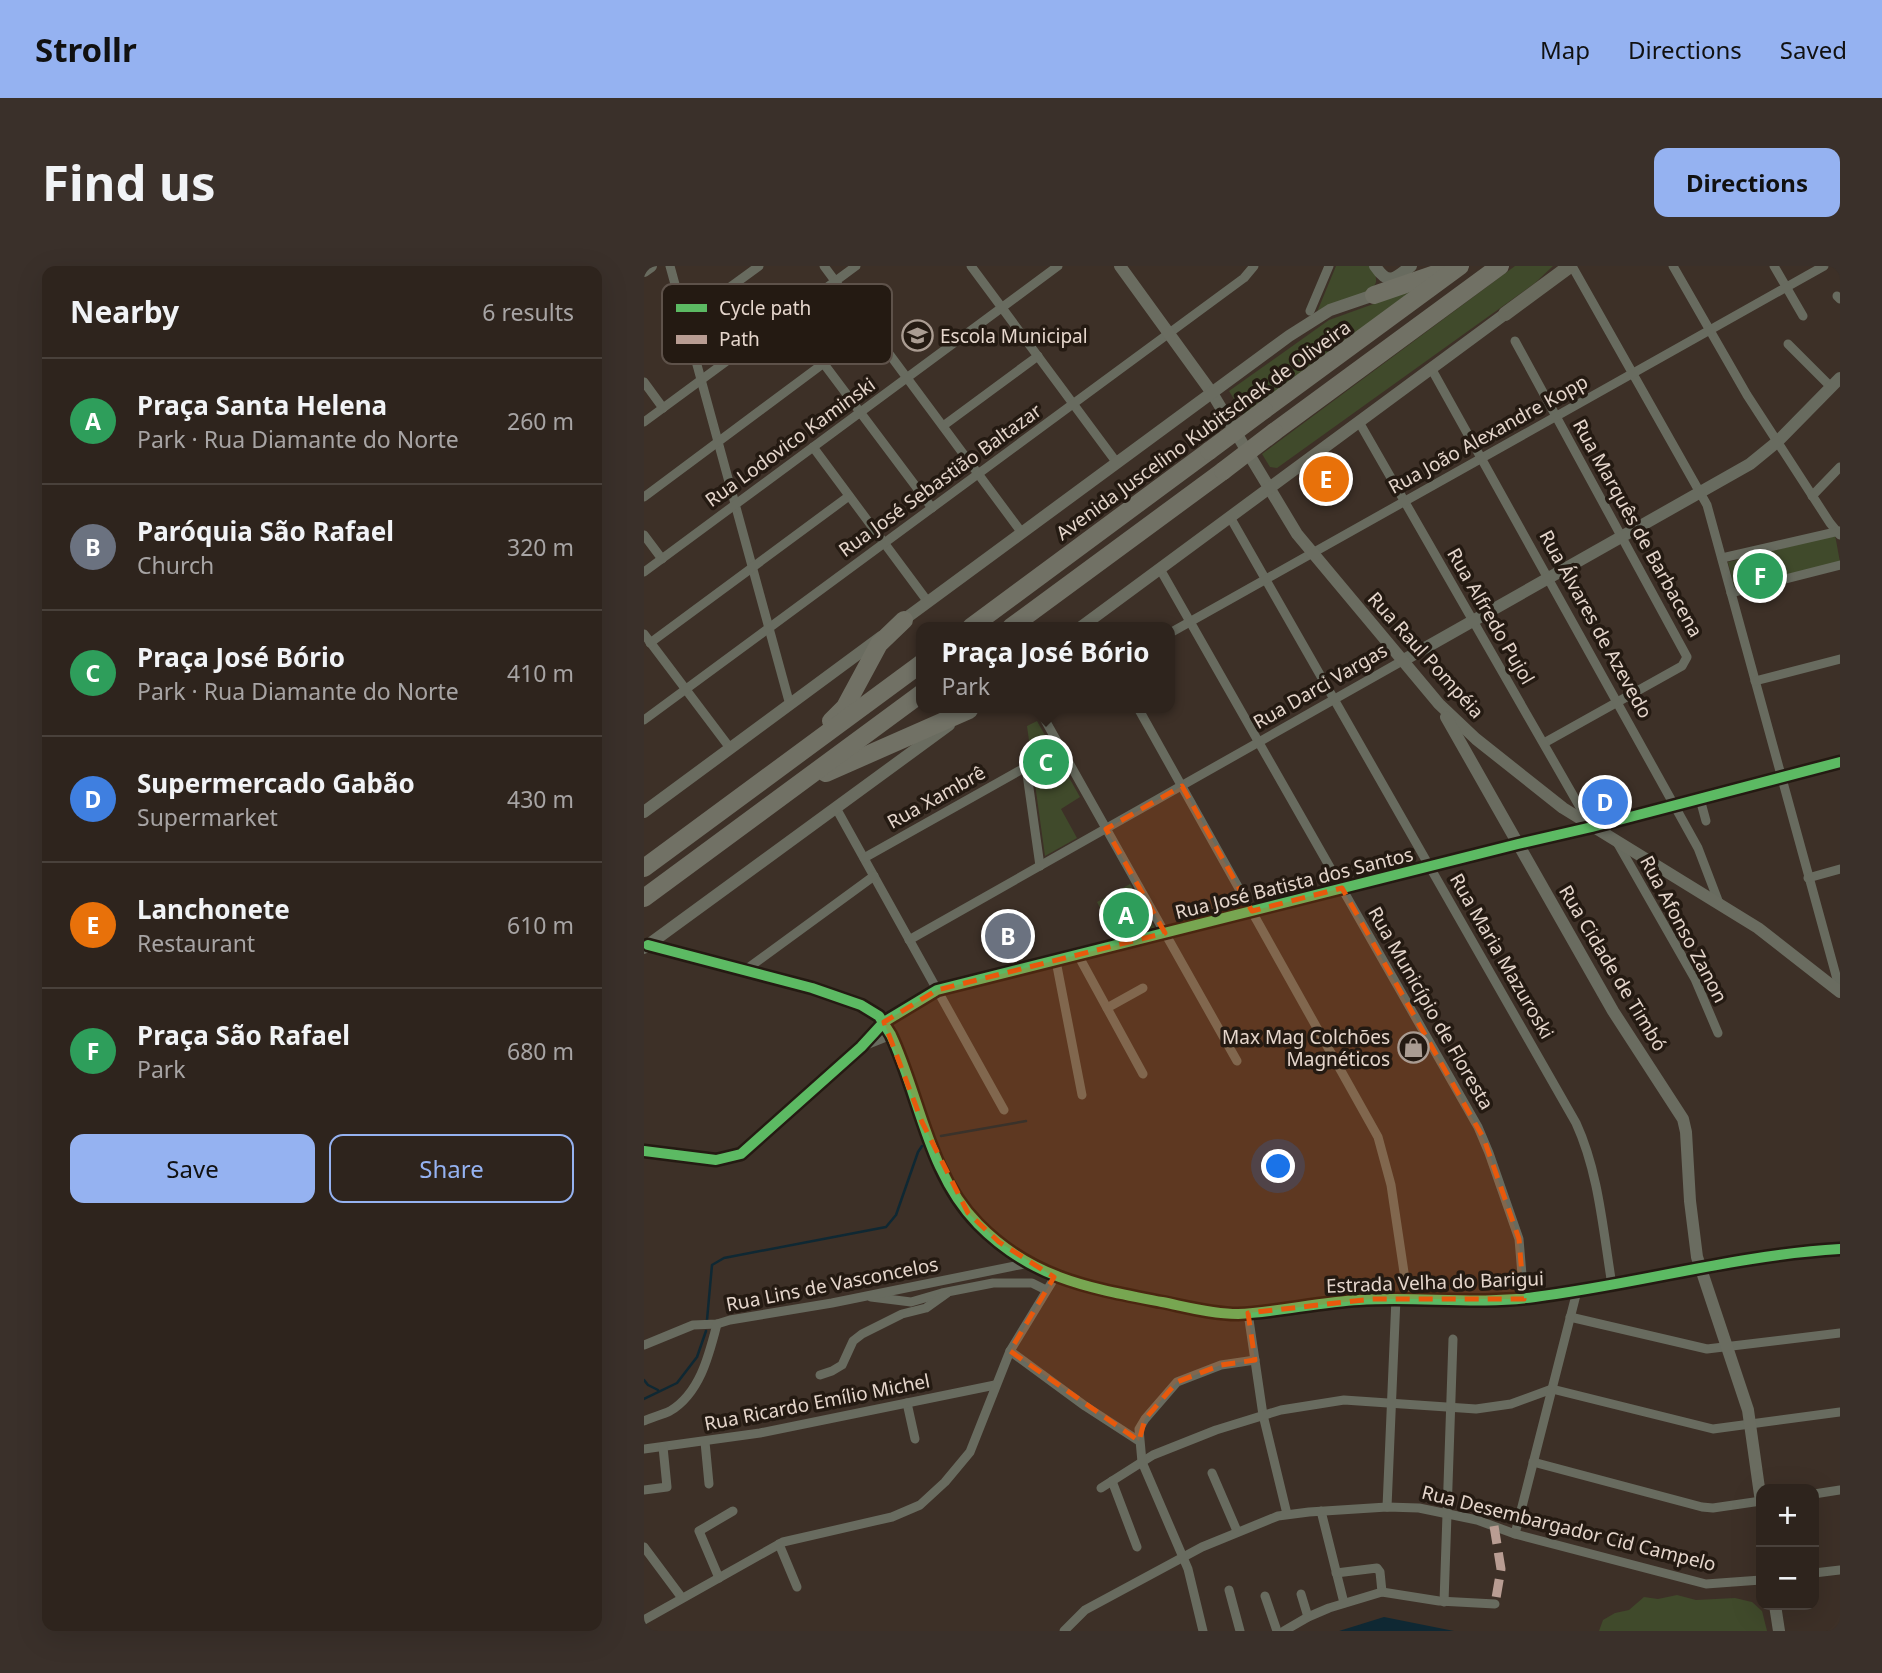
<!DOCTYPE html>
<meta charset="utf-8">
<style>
body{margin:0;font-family:"Noto Sans",sans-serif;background:#3a302a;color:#f1f3f6}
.controls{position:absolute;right:21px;bottom:21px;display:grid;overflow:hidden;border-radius:14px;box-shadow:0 7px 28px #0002}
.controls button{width:63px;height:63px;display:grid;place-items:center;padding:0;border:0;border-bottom:2px solid #49413b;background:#2e241d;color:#f1f3f6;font:35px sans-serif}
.you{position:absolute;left:635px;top:901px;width:24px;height:24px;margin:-18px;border:5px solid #fff;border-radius:50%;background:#1a73e8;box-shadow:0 0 0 10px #1a73e833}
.badge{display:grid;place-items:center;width:46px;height:46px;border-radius:50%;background:#95b2f1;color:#fff;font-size:23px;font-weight:700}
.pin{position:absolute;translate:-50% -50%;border:4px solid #fff;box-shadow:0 2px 7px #0006}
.popup{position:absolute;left:272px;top:356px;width:259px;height:91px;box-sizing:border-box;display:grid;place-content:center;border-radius:14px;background:#2e241d;filter:drop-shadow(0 2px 5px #0005);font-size:23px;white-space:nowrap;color:#a7a4a4}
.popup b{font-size:26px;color:#f1f3f6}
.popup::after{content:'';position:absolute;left:50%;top:100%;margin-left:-14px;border:14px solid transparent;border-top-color:#2e241d}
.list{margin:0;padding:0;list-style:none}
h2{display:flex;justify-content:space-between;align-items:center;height:91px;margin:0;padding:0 28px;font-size:30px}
h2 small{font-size:23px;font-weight:400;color:#a7a4a4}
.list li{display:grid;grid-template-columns:46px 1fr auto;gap:21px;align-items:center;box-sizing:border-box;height:126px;padding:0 28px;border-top:2px solid #49413b}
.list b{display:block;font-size:26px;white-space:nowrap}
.list p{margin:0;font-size:23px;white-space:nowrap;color:#a7a4a4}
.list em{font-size:23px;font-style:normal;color:#a7a4a4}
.actions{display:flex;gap:14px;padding:21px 28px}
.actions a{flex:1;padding:16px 0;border:2px solid #95b2f1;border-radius:14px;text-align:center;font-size:24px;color:#95b2f1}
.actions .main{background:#95b2f1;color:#111}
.map{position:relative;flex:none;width:1196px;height:1365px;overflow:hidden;border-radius:14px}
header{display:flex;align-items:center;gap:42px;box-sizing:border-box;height:98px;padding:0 35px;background:#95b2f1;color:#111}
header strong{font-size:33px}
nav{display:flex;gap:38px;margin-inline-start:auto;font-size:24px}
.intro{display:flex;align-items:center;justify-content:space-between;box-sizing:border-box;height:168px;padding:0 42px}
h1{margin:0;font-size:49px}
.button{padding:18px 32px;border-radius:14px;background:#95b2f1;color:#111;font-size:24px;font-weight:700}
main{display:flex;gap:42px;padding:0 42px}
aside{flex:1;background:#2e241d;border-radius:14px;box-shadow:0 7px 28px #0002}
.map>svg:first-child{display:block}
</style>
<header>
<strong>Strollr</strong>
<nav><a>Map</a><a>Directions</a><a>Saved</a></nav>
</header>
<div class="intro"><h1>Find us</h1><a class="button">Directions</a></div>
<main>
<aside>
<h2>Nearby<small>6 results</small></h2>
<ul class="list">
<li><span class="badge" style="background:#2e9e5b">A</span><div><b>Praça Santa Helena</b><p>Park · Rua Diamante do Norte</p></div><em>260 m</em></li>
<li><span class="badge" style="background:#6b7280">B</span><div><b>Paróquia São Rafael</b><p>Church</p></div><em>320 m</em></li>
<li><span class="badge" style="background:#2e9e5b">C</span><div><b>Praça José Bório</b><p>Park · Rua Diamante do Norte</p></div><em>410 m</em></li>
<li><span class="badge" style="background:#3f7fe0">D</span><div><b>Supermercado Gabão</b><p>Supermarket</p></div><em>430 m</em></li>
<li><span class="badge" style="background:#e8710a">E</span><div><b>Lanchonete</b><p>Restaurant</p></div><em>610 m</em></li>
<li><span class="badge" style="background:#2e9e5b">F</span><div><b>Praça São Rafael</b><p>Park</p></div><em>680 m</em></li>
</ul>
<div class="actions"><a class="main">Save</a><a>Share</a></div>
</aside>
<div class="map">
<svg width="1196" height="1365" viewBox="0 0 1196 1365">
<rect width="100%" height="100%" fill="#3d3027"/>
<g fill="#404a2b">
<path d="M 692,0 L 727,0 C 729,5 733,10 732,16 C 729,29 685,41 673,46 Z"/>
<polygon points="871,0 909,0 891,17 633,202 626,201 618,188"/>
<polygon points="771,23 600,149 585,125 685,54"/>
<polygon points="1191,269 1196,296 1091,324 1084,296"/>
<polygon points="393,455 436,531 417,543 433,572 401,590 383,460"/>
<polygon points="486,618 511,662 472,671 453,636"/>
<polygon points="1033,1329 1052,1334 1091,1332 1108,1336 1118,1345 1123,1365 955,1365 959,1354 971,1347 985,1344 1000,1331 1014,1333"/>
</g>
<polygon fill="#0f2833" points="740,1351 810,1365 695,1365"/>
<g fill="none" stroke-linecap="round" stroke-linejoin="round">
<g stroke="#0f2833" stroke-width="2.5">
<polyline points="297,870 382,855"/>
<polyline points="63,1054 68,999 80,992 242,961 252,949 274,886 278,880"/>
<polyline points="0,1114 4,1119 14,1124"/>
<polyline points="0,1133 33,1117 53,1091 62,1065"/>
</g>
<g stroke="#686b5f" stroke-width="9">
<polyline points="26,0 146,439"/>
<polyline points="180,0 378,267"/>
<polyline points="327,0 473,197"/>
<polyline points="928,0 1063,239 1196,724"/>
<polyline points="1029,0 1103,129 1186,257 1196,269"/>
<polyline points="1130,0 1159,50"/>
<polyline points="1193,30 1196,33"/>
<polyline points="666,45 685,0"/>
<polyline points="144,50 288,242"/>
<polyline points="41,54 115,0"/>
<polyline points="871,75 1043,391 1038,400 900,477"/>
<polyline points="1144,78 1187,121"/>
<polyline points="787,102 1054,582 1075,637"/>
<polyline points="0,116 19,142"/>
<polyline points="0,156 212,0"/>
<polyline points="715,156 945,557"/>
<polyline points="299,160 394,90"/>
<polyline points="169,181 284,336"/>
<polyline points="1168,230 1196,201"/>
<polyline points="0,231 180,97"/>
<path d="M 586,251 L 932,857 C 955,907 959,965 968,1019"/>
<polyline points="0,269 18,293"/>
<polyline points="1078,292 1196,265"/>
<polyline points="516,303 834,861 845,887 875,973 880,1033"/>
<polyline points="0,306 414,0"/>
<polyline points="1087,327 1196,299"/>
<polyline points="526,367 1180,0"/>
<polyline points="0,368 86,482"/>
<polyline points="6,377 205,230"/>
<polyline points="1111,415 1196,393"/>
<polyline points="400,442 401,454 593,795"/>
<polyline points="494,442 734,871 747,919 764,1033"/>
<polyline points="0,454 600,12 610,0"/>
<polyline points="1056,533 1062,555"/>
<polyline points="192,542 360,844"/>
<polyline points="974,578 1051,713 1074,767"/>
<polyline points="220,592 382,501 396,600"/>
<polyline points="1164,612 1196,603"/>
<polyline points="265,674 758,395"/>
<polyline points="434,689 499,808"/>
<polyline points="412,695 438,829"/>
<polyline points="100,705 230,610"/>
<polyline points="463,742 499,722"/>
<polyline points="222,779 247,769"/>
<polyline points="0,885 72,894 97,888 217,781 240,756 293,724 874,578 948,561 1196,496"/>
<polyline points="227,1031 267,1036 298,1027 349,1017 388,1017 402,1024"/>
<polyline points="604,1047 619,1149 643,1248"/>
<polyline points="926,1051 1063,1083 1196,1067"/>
<polyline points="0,1079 49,1059 73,1058 86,1054 188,1037 385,997"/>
<polyline points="366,1085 441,1140 495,1175"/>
<polyline points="176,1109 188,1105 198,1099 209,1075 218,1068 258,1048 282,1042 303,1027"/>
<polyline points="263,1137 271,1173"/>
<path d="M 0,1155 C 8,1151 18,1149 26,1145 C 56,1127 65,1089 73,1058"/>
<polyline points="61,1176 65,1218"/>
<polyline points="0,1183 116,1167 351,1119"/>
<polyline points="889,1196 1058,1241 1069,1242 1117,1235"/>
<polyline points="568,1207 593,1265"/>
<polyline points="468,1215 493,1281"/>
<polyline points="457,1222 509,1189 572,1164 637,1144 700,1134 832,1143 867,1138 908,1123 1069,1163 1196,1146"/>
<polyline points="0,1224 23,1221 19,1181"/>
<polyline points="1170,1228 1196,1224"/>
<polyline points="743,1241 752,1032"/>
<polyline points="677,1245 700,1337"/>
<polyline points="871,1268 933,1025"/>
<polyline points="135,1278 153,1321"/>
<polyline points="0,1281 38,1332"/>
<polyline points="692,1307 733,1302 736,1306 738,1326"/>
<polyline points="1170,1307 1196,1304"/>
<polyline points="75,1312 55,1265 89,1245"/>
<polyline points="585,1324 596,1365"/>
<polyline points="657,1328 664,1351"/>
<polyline points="621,1330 633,1365"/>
<polyline points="800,1336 809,1073"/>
<polyline points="0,1354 139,1276 248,1251 276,1239 301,1216 326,1186 366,1085 411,1011"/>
<polyline points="420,1365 441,1344 558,1281 634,1250 665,1246 743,1241 775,1242 833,1254 871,1268 1062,1318 1117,1314"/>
<polyline points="559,1365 544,1303 498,1196 495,1163 501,1153 533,1116 577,1099 611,1094"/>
<polyline points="640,1365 664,1351 685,1342 738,1326 795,1335 851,1338"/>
</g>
<g stroke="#686b5f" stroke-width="12">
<path d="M 731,0 C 745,21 751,12 767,0"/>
<polyline points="0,5 7,0"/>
<polyline points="758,395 1106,198 1133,176 1196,112"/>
<path d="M 4,679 L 168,722 L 217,739 L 235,750 L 247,769 C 276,831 284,907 334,958 C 388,1013 446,1022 518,1036 C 543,1041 569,1048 594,1048 C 635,1046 675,1036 715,1034 C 774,1030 833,1039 891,1031 C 994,1018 1093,989 1196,983"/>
</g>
<g stroke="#6a6c60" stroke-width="12">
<polyline points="476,0 568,127 653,268 795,438 832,473 919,542 1114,662 1196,726"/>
<polyline points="254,358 645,70 686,44 730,29"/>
<polyline points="437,361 861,48"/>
<polyline points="802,451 969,745 1039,853 1042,866 1046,935 1053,991 1104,1144 1117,1236"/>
<polyline points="0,546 237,371"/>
<polyline points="0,682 305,459"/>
<polyline points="1131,1339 1135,1365"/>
</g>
<polyline stroke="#696a5d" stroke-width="14" points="861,48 926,0"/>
<g stroke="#717165" stroke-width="18">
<polyline points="730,29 797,6"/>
<polyline points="620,144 816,0"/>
<polyline points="630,166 856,0"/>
<polyline points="327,361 565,185"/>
<polyline points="367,361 579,205"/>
<polyline points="187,455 201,441 235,378 260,354"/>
<polyline points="182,507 325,444"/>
<polyline points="0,602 278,397"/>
<polyline points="0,632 278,427"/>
</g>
<g stroke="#717165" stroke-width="18">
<polyline points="565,185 620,144"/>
<polyline points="579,205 630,166"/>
</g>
<polyline stroke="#b99d93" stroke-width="9" stroke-dasharray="18 9" stroke-linecap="butt" points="850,1260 857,1303 851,1338"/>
<defs>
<g id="cycleway">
<path d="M 4,679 L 168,722 L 217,739 L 235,750 L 247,769 C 276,831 284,907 334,958 C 388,1013 446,1022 518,1036 C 543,1041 569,1048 594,1048 C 635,1046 675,1036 715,1034 C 774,1030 833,1039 891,1031 C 994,1018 1093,989 1196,983"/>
<polyline points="0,885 72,894 97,888 217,781 240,756 293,724 874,578 948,561 1196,496"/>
</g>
</defs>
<use href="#cycleway" stroke="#241a12" stroke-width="15"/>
<use href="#cycleway" stroke="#5cba63" stroke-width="10"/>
</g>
<path fill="#e8590c" fill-opacity="0.2" stroke="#e8590c" stroke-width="5" stroke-dasharray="14 9" stroke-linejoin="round" d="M 538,520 L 608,645 L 698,622 L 840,873 L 875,973 L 880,1033 L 728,1033 L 604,1047 L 611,1094 L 577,1099 L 533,1116 L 501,1153 L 495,1175 L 366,1085 L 410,1011 L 355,976 L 324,947 L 278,856 L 240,756 L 293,724 L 521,667 L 462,563 Z"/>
<defs>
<symbol id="school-ring" viewBox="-11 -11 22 22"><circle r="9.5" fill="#241a12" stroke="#aa9c92" stroke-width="1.5"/><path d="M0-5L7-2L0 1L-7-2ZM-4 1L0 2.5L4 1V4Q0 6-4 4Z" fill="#aa9c92"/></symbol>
<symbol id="shop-ring" viewBox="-11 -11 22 22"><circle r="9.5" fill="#241a12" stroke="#aa9c92" stroke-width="1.5"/><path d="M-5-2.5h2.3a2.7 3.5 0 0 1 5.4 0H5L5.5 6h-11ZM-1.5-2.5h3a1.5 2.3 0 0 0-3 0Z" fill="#aa9c92"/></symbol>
</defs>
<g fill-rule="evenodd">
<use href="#school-ring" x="256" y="52" width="35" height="35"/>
<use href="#shop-ring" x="752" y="764" width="35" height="35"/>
</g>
<g text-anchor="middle" stroke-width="7" stroke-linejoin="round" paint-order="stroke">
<g font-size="19" fill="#e5d6cc" stroke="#241a12" text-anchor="start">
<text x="296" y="77">Escola Municipal</text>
<text x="746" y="778" text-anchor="end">Max Mag Colchões<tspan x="746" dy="22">Magnéticos</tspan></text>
</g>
<g font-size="19" fill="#e5d6cc" stroke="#241a12">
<text transform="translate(559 164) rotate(-36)" y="7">Avenida Juscelino Kubitschek de Oliveira</text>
<text transform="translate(844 168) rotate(-29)" y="7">Rua João Alexandre Kopp</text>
<text transform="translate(146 176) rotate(-36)" y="7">Rua Lodovico Kaminski</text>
<text transform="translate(296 214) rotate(-36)" y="7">Rua José Sebastião Baltazar</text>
<text transform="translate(994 262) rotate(61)" y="7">Rua Marquês de Barbacena</text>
<text transform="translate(847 350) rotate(60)" y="7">Rua Alfredo Pujol</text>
<text transform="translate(952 358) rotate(61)" y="7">Rua Álvares de Azevedo</text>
<text transform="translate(782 389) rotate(48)" y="7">Rua Raul Pompéia</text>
<text transform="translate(676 420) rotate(-30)" y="7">Rua Darci Vargas</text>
<text transform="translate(292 531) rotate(-29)" y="7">Rua Xambrê</text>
<text transform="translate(650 617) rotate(-14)" y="7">Rua José Batista dos Santos</text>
<text transform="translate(1040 663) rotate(62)" y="7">Rua Afonso Zanon</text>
<text transform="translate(858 690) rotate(60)" y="7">Rua Maria Mazuroski</text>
<text transform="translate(969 702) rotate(59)" y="7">Rua Cidade de Timbó</text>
<text transform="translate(787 742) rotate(60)" y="7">Rua Município de Floresta</text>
<text transform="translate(791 1016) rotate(-2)" y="7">Estrada Velha do Barigui</text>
<text transform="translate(188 1018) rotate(-11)" y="7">Rua Lins de Vasconcelos</text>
<text transform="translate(173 1136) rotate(-11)" y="7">Rua Ricardo Emílio Michel</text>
<text transform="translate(925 1262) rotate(14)" y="7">Rua Desembargador Cid Campelo</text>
</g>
</g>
<rect x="18" y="18" width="230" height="80" rx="10" fill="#241a12" stroke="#5e524a" stroke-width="2"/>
<rect x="32" y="38" width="31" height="8" fill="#5cba63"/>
<rect x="32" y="69" width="31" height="9" fill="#b99d93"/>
<g font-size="19" fill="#e5d6cc">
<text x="75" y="49">Cycle path</text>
<text x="75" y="80">Path</text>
</g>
</svg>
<div class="controls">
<button>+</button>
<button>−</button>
</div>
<div class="you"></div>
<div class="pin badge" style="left:482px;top:649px;background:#2e9e5b">A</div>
<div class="pin badge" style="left:364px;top:670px;background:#6b7280">B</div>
<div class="pin badge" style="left:402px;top:496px;background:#2e9e5b">C</div>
<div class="popup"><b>Praça José Bório</b>Park</div>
<div class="pin badge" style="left:961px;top:536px;background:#3f7fe0">D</div>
<div class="pin badge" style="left:682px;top:213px;background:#e8710a">E</div>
<div class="pin badge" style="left:1116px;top:310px;background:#2e9e5b">F</div>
</div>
</main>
